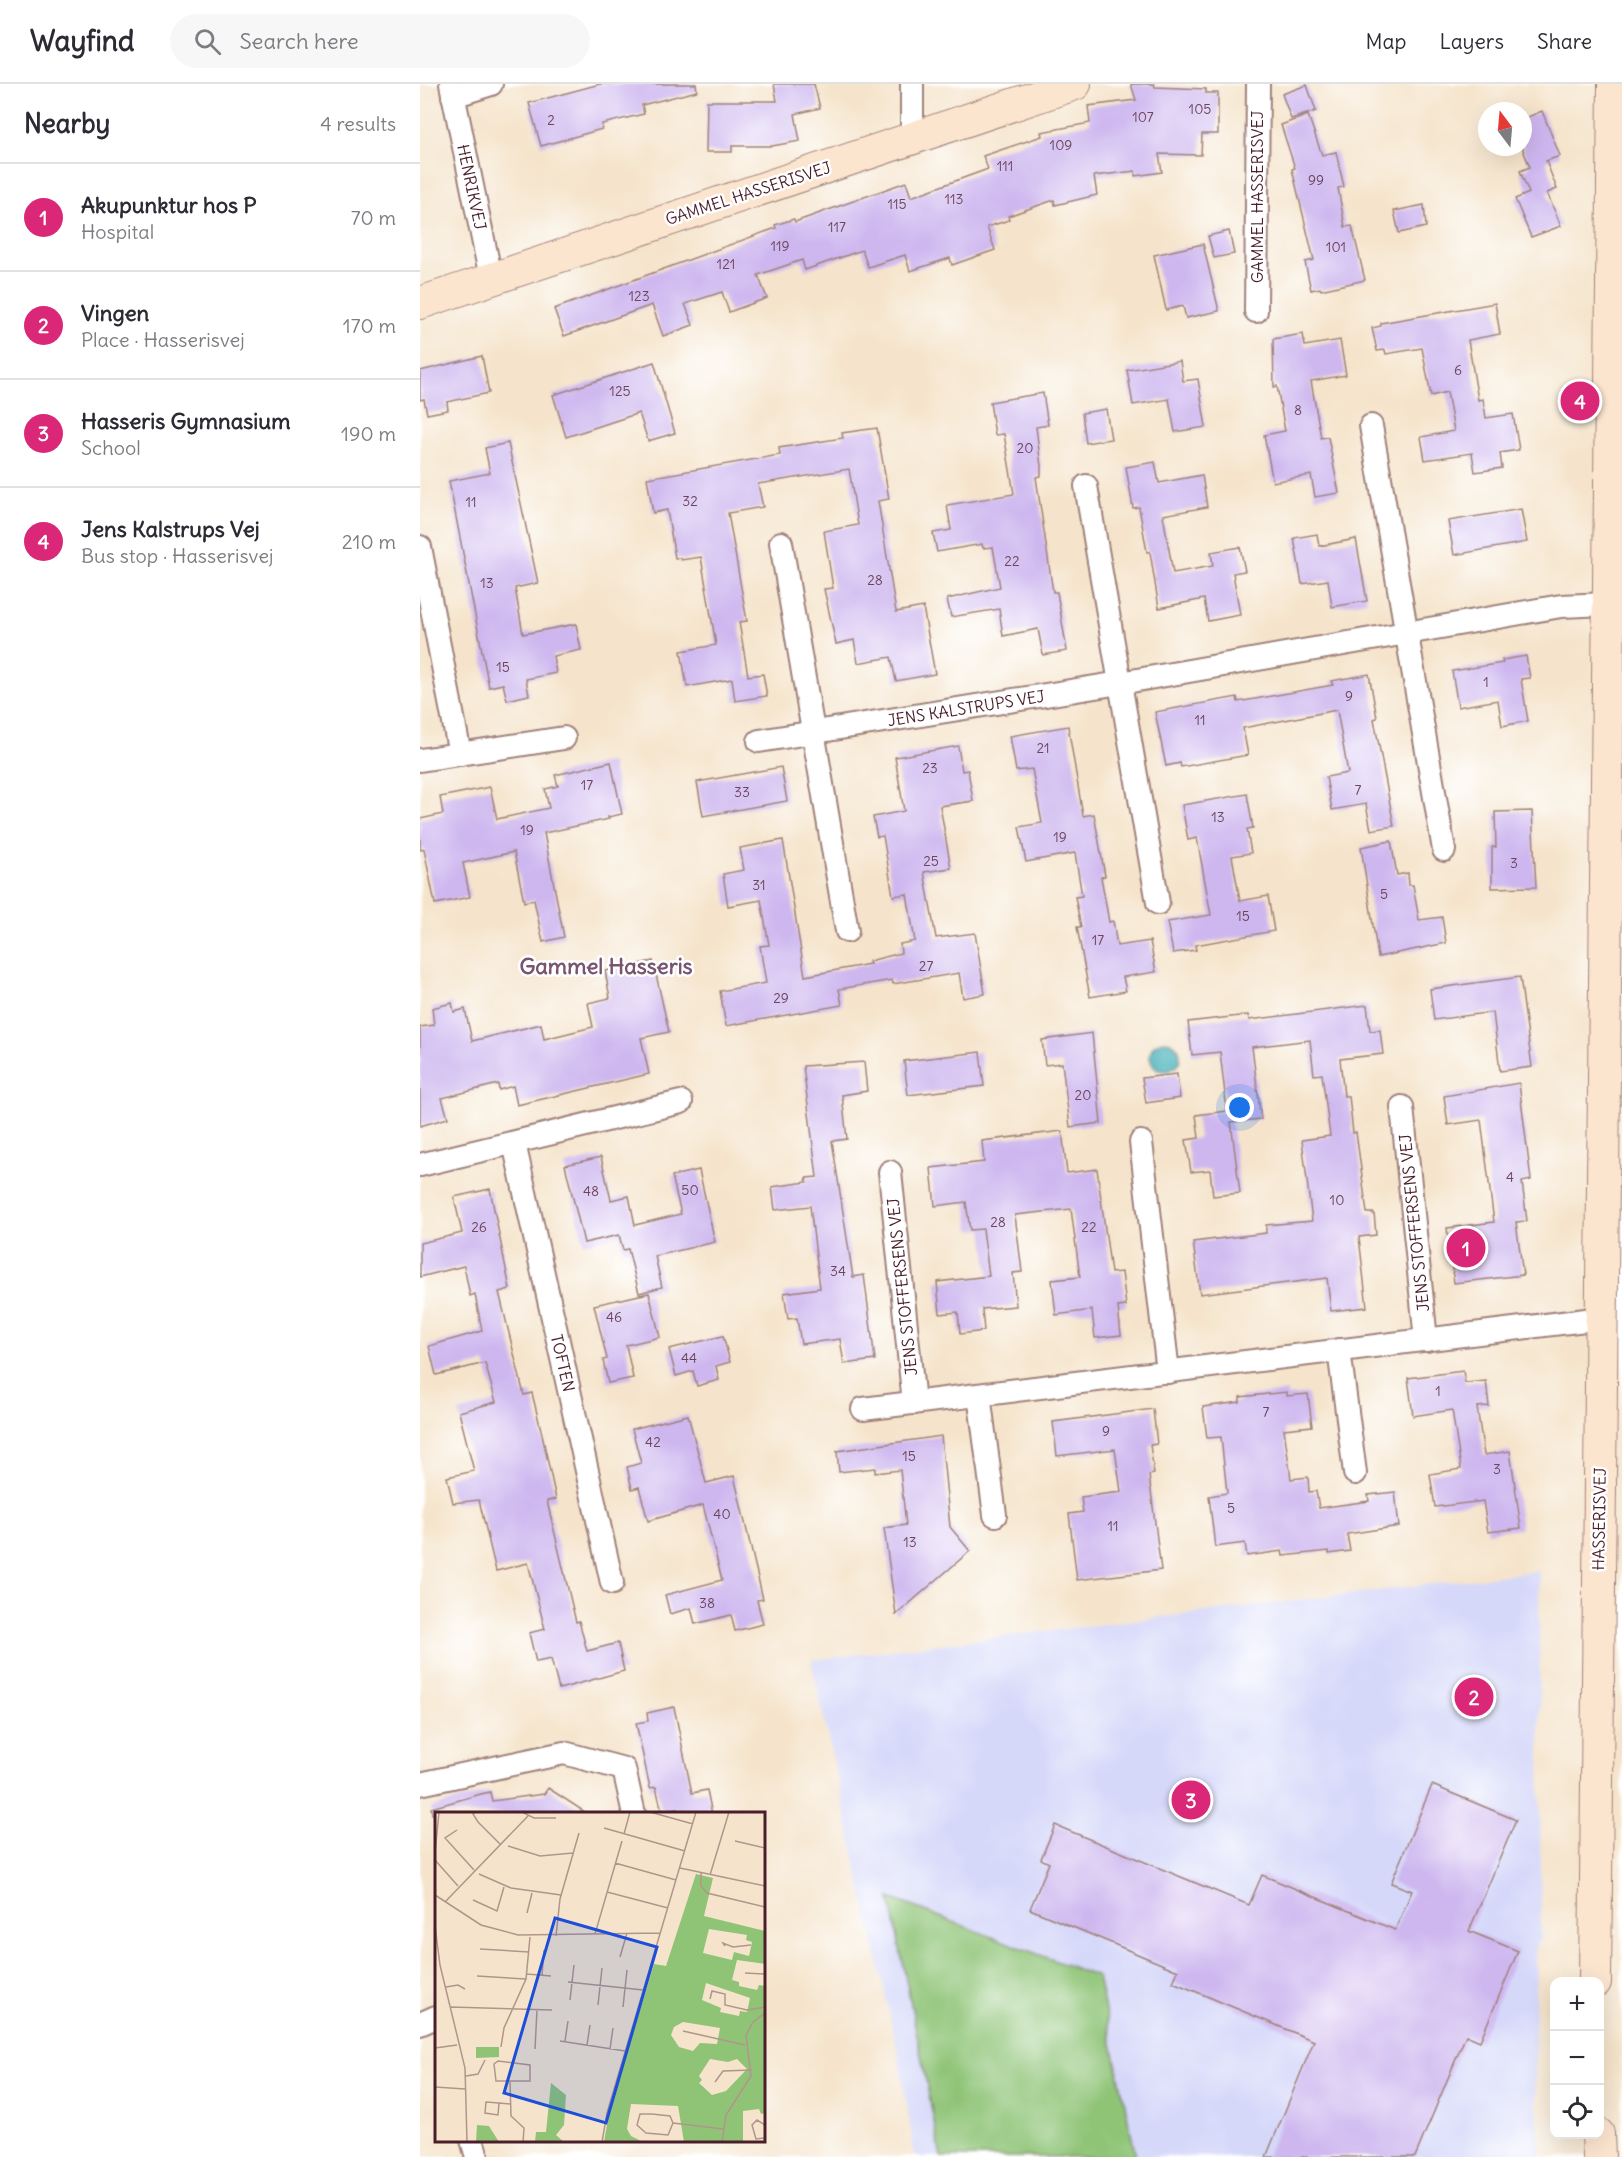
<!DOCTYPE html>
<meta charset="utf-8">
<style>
body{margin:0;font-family:Delius,sans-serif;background:#f7f7f7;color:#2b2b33}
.controls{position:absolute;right:18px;bottom:18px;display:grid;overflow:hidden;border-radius:12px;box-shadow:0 6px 24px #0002}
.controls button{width:54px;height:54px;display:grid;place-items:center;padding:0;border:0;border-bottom:2px solid #e1e1e2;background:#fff;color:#2b2b33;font:30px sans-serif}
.compass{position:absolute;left:1058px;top:18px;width:54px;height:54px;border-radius:50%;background:#fff;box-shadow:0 6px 24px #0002;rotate:344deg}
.you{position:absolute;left:820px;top:1024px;width:21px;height:21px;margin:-15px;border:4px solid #fff;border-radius:50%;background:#1a73e8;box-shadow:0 0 0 9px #1a73e833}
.badge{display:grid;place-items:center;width:39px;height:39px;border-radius:50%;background:#db2777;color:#fff;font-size:20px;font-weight:700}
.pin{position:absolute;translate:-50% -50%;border:3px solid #fff;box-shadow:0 2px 6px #0006}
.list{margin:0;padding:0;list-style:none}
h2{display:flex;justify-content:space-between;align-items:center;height:78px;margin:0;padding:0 24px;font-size:26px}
h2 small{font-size:20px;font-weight:400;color:#7c7c81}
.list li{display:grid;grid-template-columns:39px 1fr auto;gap:18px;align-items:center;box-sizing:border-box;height:108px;padding:0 24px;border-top:2px solid #e1e1e2}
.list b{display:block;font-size:22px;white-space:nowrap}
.list p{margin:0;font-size:20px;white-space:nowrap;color:#7c7c81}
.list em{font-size:20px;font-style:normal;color:#7c7c81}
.icon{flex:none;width:33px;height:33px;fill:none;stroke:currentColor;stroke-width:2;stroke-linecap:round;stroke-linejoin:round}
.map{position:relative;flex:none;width:1202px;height:2073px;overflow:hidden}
header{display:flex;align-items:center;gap:36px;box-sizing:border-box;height:84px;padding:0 30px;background:#fff;border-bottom:2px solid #e1e1e2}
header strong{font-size:28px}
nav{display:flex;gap:33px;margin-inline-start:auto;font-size:21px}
.search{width:420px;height:54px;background:#f7f7f7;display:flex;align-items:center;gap:15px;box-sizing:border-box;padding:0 21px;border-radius:33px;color:#7c7c81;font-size:22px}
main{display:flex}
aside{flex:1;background:#fff}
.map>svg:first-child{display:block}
</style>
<header>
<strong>Wayfind</strong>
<div class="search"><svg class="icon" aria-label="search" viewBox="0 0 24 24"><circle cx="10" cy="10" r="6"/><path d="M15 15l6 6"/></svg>Search here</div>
<nav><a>Map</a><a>Layers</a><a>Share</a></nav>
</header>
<main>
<aside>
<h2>Nearby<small>4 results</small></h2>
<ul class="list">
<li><span class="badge">1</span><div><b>Akupunktur hos P</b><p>Hospital</p></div><em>70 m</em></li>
<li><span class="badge">2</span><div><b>Vingen</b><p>Place · Hasserisvej</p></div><em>170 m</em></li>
<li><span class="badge">3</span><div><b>Hasseris Gymnasium</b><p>School</p></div><em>190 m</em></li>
<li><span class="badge">4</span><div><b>Jens Kalstrups Vej</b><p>Bus stop · Hasserisvej</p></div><em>210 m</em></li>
</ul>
</aside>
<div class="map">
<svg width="1202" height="2073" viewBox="0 0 1202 2073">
<rect width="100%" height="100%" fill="#fff"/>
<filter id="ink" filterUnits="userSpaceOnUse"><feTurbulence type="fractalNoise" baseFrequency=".0167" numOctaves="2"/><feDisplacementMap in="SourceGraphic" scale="12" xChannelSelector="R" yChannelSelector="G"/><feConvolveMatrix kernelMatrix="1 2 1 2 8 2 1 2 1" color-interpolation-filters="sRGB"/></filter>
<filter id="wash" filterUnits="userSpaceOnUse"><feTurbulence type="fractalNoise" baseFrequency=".008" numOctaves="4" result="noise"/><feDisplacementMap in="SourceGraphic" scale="24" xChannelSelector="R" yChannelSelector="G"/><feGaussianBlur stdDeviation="1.35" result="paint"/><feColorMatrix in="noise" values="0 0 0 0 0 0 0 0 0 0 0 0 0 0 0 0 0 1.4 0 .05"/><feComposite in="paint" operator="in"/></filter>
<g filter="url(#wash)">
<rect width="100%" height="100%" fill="#f5e4cb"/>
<polygon fill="#d5d8f9" points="1119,1487 1121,1857 1116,1858 1115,1997 1121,2073 495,2073 479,1973 391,1576"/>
<polygon fill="#8fc477" stroke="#6c7251" stroke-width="1.5" points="470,1814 678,1893 716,2073 521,2073"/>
<circle fill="#3aacb5" stroke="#426670" stroke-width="1.5" cx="745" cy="972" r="15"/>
<g id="blocks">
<g fill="#ceb7ef">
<polygon points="180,0 276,0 277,7 222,21 224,30 182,40 182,45 121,62 109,19"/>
<polygon points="354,0 394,0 400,24 375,30 380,57 352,62 312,62 312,68 286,68 287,17 357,17"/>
<polygon points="711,0 734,0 735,3 786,5 786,9 798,9 798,50 782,50 781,71 739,70 742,88 715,92 715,87 674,92 677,111 635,121 634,116 588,132 589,136 567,143 575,166 532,181 530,174 490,187 485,171 448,183 442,166 385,186 382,176 338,191 347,214 309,228 302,208 265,220 273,241 243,252 232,221 144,252 134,225 356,144 355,141 374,135 375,138 486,98 491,113 568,85 563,72 622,52 621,48 670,39 668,22 716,16"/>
<polygon points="887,1 896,27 871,35 862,10"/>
<polygon points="1122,27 1140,72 1126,77 1137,105 1127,109 1141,142 1111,153 1095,115 1109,109 1100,87 1110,83 1103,66 1103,35"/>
<polygon points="888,31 902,71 916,68 924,103 918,104 925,143 932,142 945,196 901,206 900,204 891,206 885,178 894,176 872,85 875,84 861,41"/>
<polygon points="1004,121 1006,143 979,149 974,127"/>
<polygon points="809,147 814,170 794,174 788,152"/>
<polygon points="783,160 799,227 766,234 763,222 746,226 734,171"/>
<polygon points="1075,219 1080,250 1048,256 1058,316 1063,315 1066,334 1093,330 1099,366 1080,369 1082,384 1055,388 1052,369 1005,376 1001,353 1034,347 1027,308 1011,312 1002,264 966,270 965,266 957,267 952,244 961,242 961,239"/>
<polygon points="883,250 885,262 920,256 926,291 891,297 901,354 908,353 919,409 895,413 891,391 853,398 844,351 865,347 857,302 854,303 853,255"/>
<polygon points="62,272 69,309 27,318 28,326 7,330 4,315 0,316 0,287"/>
<polygon points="760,277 763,297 778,295 786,343 755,348 749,315 713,321 707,286"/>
<polygon points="234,278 255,349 228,357 219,329 146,353 133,311"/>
<polygon points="623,309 628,341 616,343 621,382 621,392 616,393 633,508 637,508 647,567 623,571 618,545 583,552 579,525 531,533 527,515 580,503 573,463 563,464 562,460 517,468 513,449 531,446 527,421 594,410 584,350 575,351 570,318"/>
<polygon points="686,325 691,355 666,359 662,329"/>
<polygon points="457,344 469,415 458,417 476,528 503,523 515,590 476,597 471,573 438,579 434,556 416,560 404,505 413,504 404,447 438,441 429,385 338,400 343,423 308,429 327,537 319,538 328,592 343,590 347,612 315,617 312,595 267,603 261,567 296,561 281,473 261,476 261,474 255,474 247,426 233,429 227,394 360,371 359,364 423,354 422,349"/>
<polygon points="88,359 118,499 95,504 103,550 156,540 161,566 133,572 136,589 106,595 109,611 87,616 83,600 69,603 29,397 70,389 65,364"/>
<polygon points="735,378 739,399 782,391 787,423 743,431 753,489 793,482 791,468 820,463 825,487 813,489 820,531 788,537 784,515 739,524 730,468 727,468 719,423 713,424 706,383"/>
<polygon points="1101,425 1107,458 1034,471 1028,437"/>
<polygon points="897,450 899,462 936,455 947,517 912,523 908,496 882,500 874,454"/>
<polygon points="1106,572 1110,594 1101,595 1108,637 1082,642 1078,616 1038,623 1032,587 1083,579 1082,576"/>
<polygon points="949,590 957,634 954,635 974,742 951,746 946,720 912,726 906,693 928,689 917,626 823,644 828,671 761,683 760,679 746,682 735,628 817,613 818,618 913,601 911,597"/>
<polygon points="648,642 663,732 674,730 685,792 681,793 689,838 693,837 697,862 730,857 736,888 703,893 706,907 670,913 657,843 661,843 655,813 662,812 655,769 606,778 599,743 622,739 612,685 596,687 590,652"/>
<polygon points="538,662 542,687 548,686 553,717 520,722 531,784 504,788 516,854 555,849 565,910 543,914 539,889 473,900 472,896 419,905 422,921 306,942 300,907 346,899 340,862 349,861 341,816 308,822 303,790 324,786 320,764 363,756 385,892 450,880 449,877 481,869 480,860 495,857 487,810 473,812 463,752 457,753 453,733 484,727 475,673"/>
<polygon points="191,678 202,730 188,733 189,735 124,749 144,853 123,858 114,816 104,818 94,768 43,779 50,813 15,820 4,765 0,766 0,735 23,730 20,713 70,703 77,735 129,724 125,705 138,702 135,691"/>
<polygon points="361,683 367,717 283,732 277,698"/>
<polygon points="827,710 833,744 827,745 831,769 812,772 820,817 848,812 854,847 775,861 776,866 753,869 747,838 791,831 777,754 768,756 762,721"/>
<polygon points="1112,727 1116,803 1072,804 1072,763 1076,763 1075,728"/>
<polygon points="971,757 977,791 988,789 989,801 993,801 999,836 1022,833 1026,859 958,873 941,763"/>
<polygon points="233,877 249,948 221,954 229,990 97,1021 93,1002 79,1006 78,1000 22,1014 28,1034 0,1042 0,943 14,941 12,924 32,919 34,928 45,925 52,957 121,940 124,955 173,943 168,919 190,914 185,887"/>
<polygon points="1100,893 1112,983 1080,987 1073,928 1014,936 1010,905"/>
<polygon points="947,921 950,947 960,946 963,970 920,975 924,1012 929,1012 933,1049 936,1048 947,1129 954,1129 956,1151 939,1153 947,1223 911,1227 907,1194 780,1210 773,1158 846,1149 846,1141 892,1137 882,1056 910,1052 902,990 894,991 890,956 832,963 841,1035 811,1038 820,1109 793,1112 790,1086 771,1088 766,1056 779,1054 776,1031 807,1027 800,968 772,971 768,938 828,931 829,936"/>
<polygon points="672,949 681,1039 650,1043 642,979 625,981 622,956"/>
<polygon points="560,968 564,1002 488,1011 484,977"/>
<polygon points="444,978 447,1007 422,1011 427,1055 412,1057 433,1193 444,1191 455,1276 424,1280 420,1255 381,1260 377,1234 368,1235 364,1209 400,1204 390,1122 355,1126 352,1103 387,1098 386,1094 397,1093 383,982"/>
<polygon points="757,990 760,1014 726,1019 722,994"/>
<polygon points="1099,999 1111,1096 1102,1098 1107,1137 1096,1138 1103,1191 1034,1199 1027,1144 1074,1138 1061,1036 1028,1041 1024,1012"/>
<polygon points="642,1047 647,1089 677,1085 691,1189 702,1188 706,1222 698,1223 701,1251 675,1254 672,1226 636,1231 632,1196 660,1193 651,1125 595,1131 602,1188 593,1189 596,1222 562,1225 564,1247 540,1250 538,1228 520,1230 517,1198 569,1192 563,1145 550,1146 546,1118 515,1122 511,1084 564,1078 562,1057"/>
<polygon points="181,1073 191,1116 209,1112 215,1141 261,1130 252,1092 279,1086 295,1158 235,1172 242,1203 219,1209 208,1165 203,1166 199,1151 164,1159 145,1081"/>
<polygon points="70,1105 90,1205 79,1208 104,1311 112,1309 121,1346 136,1415 127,1417 156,1538 159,1537 167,1567 198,1559 204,1587 139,1605 131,1575 116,1578 109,1549 125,1545 108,1479 76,1487 59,1416 33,1419 27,1393 54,1387 39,1328 76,1318 65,1279 16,1291 9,1262 62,1247 55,1210 50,1212 44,1182 0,1193 0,1159 42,1149 34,1113"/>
<polygon points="229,1209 240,1253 206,1261 213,1294 188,1299 183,1276 187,1275 174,1221"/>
<polygon points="303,1252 310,1278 296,1282 299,1296 277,1302 273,1287 256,1292 249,1265"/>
<polygon points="1043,1287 1045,1299 1066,1297 1069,1322 1057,1323 1064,1371 1090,1367 1101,1444 1068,1448 1063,1417 1015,1423 1010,1390 1041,1385 1032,1326 993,1332 988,1294"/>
<polygon points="867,1308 867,1312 888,1310 892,1342 864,1345 871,1395 888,1393 889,1408 896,1407 899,1424 949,1417 948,1411 975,1408 979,1442 927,1450 930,1467 909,1470 909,1467 863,1472 862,1467 827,1472 825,1459 795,1463 789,1412 807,1409 801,1353 787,1354 783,1323 820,1318 820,1313"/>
<polygon points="733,1325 737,1360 730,1361 734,1390 729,1391 741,1486 657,1496 649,1430 663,1428 661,1413 701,1408 695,1365 637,1372 633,1338"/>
<polygon points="268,1331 286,1399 314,1392 343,1515 337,1516 343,1540 315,1547 311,1531 275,1540 271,1524 250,1530 245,1511 302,1496 283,1421 228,1437 219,1403 212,1405 207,1383 221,1379 212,1345"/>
<polygon points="521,1352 530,1443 550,1467 476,1531 464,1444 486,1441 480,1386 455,1389 455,1384 419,1388 417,1367"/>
<polygon points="254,1623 272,1709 287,1706 292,1730 258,1730 257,1725 242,1728 236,1703 230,1704 216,1639 228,1637 227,1629"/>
<polygon points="1012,1701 1096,1736 1049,1847 1098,1867 1060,1957 1046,1951 995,2073 846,2073 894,1957 753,1898 758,1887 610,1825 629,1779 621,1775 635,1741 829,1821 842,1791 975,1846 992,1807 971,1799"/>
<polygon points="128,1704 168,1730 12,1730 11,1724 61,1710 70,1708 72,1717 124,1710"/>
</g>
</g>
</g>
<g filter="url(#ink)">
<use href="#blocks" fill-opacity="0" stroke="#a0827b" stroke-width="1.5"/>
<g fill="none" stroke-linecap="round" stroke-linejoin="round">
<defs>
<g id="street">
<polyline points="31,0 71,194"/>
<polyline points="492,0 492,54"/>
<polyline points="33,12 71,0"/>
<polyline points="836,227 838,0"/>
<polyline points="951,342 1024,766"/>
<polyline points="666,402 738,819"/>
<polyline points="361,459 427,847"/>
<polyline points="0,463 40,670"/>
<polyline points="339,657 700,599 1141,522 1188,520"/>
<polyline points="0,676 144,654"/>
<polyline points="982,1023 1006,1256"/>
<polyline points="721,1058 748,1288"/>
<polyline points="94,1059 192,1499"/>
<polyline points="0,1081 261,1018"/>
<polyline points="470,1088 494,1319"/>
<polyline points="919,1266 935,1389"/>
<polyline points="559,1311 575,1431"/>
<polyline points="443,1325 1182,1234"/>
<polyline points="0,1700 144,1669 204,1685 214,1730"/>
<polyline points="0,1940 16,1933"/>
<polyline points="52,2056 57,2073"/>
</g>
<g id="secondary">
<polyline points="0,219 655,0"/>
<polyline points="1175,1898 1194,0"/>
<polyline points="1178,2050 1179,2073"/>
</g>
</defs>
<use href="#street" stroke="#a0827b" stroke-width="26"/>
<use href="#secondary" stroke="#a0827b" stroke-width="34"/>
<use href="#street" stroke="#fff" stroke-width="22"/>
<use href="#secondary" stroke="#fce5cf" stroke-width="32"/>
</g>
</g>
<g text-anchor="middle" stroke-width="5" stroke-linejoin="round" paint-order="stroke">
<g font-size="14" fill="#6b455c">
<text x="780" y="30">105</text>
<text x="723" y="38">107</text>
<text x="131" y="41">2</text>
<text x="641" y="66">109</text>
<text x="585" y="87">111</text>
<text x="896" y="101">99</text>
<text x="534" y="120">113</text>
<text x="477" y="125">115</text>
<text x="417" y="148">117</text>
<text x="360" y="167">119</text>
<text x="916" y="168">101</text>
<text x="306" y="185">121</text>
<text x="219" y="217">123</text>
<text x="1038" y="291">6</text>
<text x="200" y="312">125</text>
<text x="878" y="331">8</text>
<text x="605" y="369">20</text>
<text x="270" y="422">32</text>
<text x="51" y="423">11</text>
<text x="592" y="482">22</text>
<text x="455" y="501">28</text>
<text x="67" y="504">13</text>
<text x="83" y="588">15</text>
<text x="1066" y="603">1</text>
<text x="929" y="617">9</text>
<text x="780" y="641">11</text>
<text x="623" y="669">21</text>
<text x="510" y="689">23</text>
<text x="167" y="706">17</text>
<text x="938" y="711">7</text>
<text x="322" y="713">33</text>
<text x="798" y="738">13</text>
<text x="107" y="751">19</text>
<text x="640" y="758">19</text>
<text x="511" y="782">25</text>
<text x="1094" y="784">3</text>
<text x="339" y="806">31</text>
<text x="964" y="815">5</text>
<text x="823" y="837">15</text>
<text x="678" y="861">17</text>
<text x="506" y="887">27</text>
<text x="361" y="919">29</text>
<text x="663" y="1016">20</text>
<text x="1090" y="1098">4</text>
<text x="270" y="1111">50</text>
<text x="171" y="1112">48</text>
<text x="917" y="1121">10</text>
<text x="578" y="1143">28</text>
<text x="59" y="1148">26</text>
<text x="669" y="1148">22</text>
<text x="418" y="1192">34</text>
<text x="194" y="1238">46</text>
<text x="269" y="1279">44</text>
<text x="1018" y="1312">1</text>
<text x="846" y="1333">7</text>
<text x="686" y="1352">9</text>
<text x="233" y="1363">42</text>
<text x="489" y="1377">15</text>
<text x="1077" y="1390">3</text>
<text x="811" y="1429">5</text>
<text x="302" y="1435">40</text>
<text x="693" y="1447">11</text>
<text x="490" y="1463">13</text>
<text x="287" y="1524">38</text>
</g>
<g font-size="16" fill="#4a1f2b" stroke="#fff">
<text transform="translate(52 103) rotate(78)" y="6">HENRIKVEJ</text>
<text transform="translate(328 109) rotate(-18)" y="6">GAMMEL HASSERISVEJ</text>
<text transform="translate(837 113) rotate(-90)" y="6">GAMMEL HASSERISVEJ</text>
<text transform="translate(546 624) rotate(-9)" y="6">JENS KALSTRUPS VEJ</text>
<text transform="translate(994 1139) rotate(-96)" y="6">JENS STOFFERSENS VEJ</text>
<text transform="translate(482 1203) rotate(-96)" y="6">JENS STOFFERSENS VEJ</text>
<text transform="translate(143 1279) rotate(77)" y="6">TOFTEN</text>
<text transform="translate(1179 1435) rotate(-89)" y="6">HASSERISVEJ</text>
</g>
<g font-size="22" font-weight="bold" fill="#785470" stroke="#fff">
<text x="186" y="890">Gammel Hasseris</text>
</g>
</g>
<g transform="translate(15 1728)">
<rect width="330" height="330" fill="#f5e4cb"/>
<path d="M 261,62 L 278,66 L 269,104 L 330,119 L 330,152 L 302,148 L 297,168 L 304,170 L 304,174 L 322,178 L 324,173 L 330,174 L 330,301 L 326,302 L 324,297 L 308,299 L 308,330 L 249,330 L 243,294 L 196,292 L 192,317 L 196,324 L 208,330 L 169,330 L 174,301 L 219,152 L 231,154 ZM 274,117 L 312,123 L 311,128 L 317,130 L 314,144 L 299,140 L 297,148 L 268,141 ZM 271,171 L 315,186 L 312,200 L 305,199 L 304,204 L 285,200 L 286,196 L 267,188 ZM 248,210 L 285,216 L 282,232 L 265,231 L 258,239 L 244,235 L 236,223 L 239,215 ZM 275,247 L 293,250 L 302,247 L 312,257 L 291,279 L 277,283 L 264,271 L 267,268 L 264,264 ZM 41,235 L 64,235 L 64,245 L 41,246 ZM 116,271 L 131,283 L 129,313 L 121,323 L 129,330 L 100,330 L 101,320 L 111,320 ZM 42,313 L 54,314 L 64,330 L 41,330 Z" fill="#8fc477" fill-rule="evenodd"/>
<path fill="none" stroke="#b1958b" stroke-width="1.5" d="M 41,0 L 38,2 L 43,10 L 65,32M 87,0 L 99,6 L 121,6M 215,0 L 258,12M 169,16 L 250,39M 22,18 L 10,26 L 39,58M 189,22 L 195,0M 300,29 L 330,36M 73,34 L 105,44 L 138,41M 0,41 L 4,0M 0,48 L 23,74M 180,51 L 241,68M 245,56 L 330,74M 266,60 L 266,74 L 272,81 L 330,95M 44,62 L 76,76 L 126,83M 275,63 L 294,0M 172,80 L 233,96M 0,83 L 46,113 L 83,123 L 225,121M 38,88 L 62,99 L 69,75M 10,90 L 93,4M 92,101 L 97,81M 0,114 L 5,153 L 30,256 L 32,330M 160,122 L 187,29M 121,124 L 125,87 L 144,21M 290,134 L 288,131 L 298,135 L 316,133M 45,137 L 94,140M 185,145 L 192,121M 310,161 L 330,162M 92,162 L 116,164M 107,163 L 109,138M 42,164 L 91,167M 133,170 L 208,178M 11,175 L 23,173 L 30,177M 275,187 L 277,179 L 290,182 L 290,193 L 312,198 L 330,195M 135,188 L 139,153M 163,193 L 167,156M 16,195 L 117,198M 188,195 L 192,158M 248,219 L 310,233M 125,229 L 190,239M 130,229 L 133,209M 152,233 L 155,213M 66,235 L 69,216 L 91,167 L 95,125M 0,236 L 22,233M 100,237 L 102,198M 175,237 L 178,216M 63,249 L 95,253 L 95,269 L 61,269 L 59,252 ZM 31,264 L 43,262 L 50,248M 75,270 L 76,304 L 89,316 L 88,330M 280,270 L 288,259 L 317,258M 0,275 L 30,277M 64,291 L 63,303 L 50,301 L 51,290 L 64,291 L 75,292M 238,311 L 233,323 L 211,321 L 202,313 L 205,302 L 217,302 L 235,304 L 238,311 L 288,317M 330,313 L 322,308 L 317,313 L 321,327 L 330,326M 167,330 L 172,301 L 261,0M 287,330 L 291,303 L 316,264 L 311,223 L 318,210 L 330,201"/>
<path fill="#1d4ed8" fill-opacity="0.15" stroke="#1d4ed8" stroke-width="3" d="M 120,106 L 222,135 L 171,311 L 69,281 Z"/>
<rect width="330" height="330" fill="none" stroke="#4a1f2b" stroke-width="3"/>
</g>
</svg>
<div class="controls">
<button>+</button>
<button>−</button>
<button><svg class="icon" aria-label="locate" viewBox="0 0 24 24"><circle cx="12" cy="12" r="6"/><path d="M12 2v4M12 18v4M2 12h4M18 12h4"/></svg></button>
</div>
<svg class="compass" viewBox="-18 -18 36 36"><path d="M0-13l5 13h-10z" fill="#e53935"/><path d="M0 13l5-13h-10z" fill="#7c7c81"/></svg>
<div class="you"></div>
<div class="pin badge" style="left:1046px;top:1164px">1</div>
<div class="pin badge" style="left:1054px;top:1613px">2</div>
<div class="pin badge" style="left:771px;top:1716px">3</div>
<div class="pin badge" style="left:1160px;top:317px">4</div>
</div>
</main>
